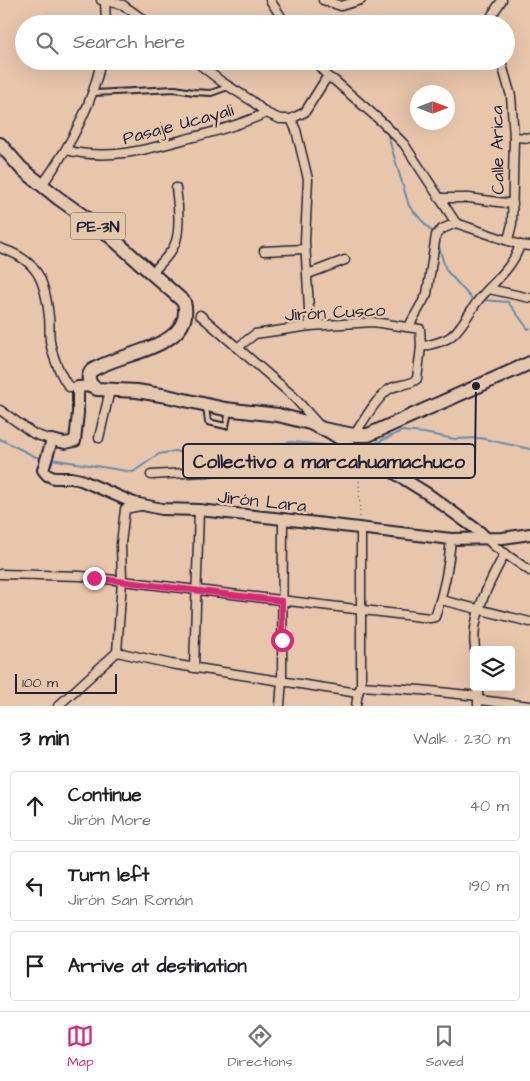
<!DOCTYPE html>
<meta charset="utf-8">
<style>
body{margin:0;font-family:"Architects Daughter",sans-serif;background:#f2f2f2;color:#202124}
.controls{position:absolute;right:15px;bottom:15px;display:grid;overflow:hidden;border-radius:5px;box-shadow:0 5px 20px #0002}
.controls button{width:45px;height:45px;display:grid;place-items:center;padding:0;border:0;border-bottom:1px solid #e0e0e0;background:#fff;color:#202124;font:25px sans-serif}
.compass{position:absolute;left:410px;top:85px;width:45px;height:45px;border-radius:50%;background:#fff;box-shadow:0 5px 20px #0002;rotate:90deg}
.scale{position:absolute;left:15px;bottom:12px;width:102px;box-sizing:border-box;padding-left:5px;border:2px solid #22223b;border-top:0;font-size:14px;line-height:18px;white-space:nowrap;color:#22223b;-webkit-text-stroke:4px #e5c8ac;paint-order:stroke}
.stop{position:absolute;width:15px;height:15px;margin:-11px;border:4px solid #db2777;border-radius:50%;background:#fff}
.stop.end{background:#db2777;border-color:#fff;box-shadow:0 1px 5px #0008}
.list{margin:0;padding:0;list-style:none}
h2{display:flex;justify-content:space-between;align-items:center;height:65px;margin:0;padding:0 20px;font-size:21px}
h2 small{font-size:16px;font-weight:400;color:#757577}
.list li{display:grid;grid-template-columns:32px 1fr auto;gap:15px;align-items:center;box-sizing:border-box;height:70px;margin:0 10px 10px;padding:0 10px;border:1px solid #e0e0e0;border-radius:5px}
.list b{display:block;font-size:19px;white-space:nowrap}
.list p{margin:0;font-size:16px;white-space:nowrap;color:#757577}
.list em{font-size:16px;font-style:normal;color:#757577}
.icon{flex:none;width:28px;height:28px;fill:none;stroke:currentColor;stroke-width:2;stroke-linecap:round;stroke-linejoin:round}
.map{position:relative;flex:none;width:530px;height:706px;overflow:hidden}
.search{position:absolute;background:#fff;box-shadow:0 5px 20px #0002;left:15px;right:15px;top:15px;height:55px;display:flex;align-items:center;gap:12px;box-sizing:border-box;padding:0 18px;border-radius:28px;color:#757577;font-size:19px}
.sheet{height:305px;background:#fff}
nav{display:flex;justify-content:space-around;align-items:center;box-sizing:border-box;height:70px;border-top:1px solid #e0e0e0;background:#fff;font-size:14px;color:#757577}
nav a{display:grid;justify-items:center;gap:2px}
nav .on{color:#db2777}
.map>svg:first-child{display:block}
</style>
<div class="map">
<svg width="530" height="706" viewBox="0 0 530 706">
<rect width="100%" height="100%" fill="#e8c6ac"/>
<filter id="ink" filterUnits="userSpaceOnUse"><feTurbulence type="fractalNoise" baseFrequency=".02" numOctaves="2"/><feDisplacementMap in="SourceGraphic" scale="10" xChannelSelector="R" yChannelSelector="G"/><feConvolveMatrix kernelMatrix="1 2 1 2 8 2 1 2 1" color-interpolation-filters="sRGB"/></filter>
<g filter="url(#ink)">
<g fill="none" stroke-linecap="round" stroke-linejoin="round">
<g stroke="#668cab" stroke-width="2">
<polyline points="388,136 409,206 434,234"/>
<polyline points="438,244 446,270 472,299"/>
<polyline points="483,300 508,302 528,329 530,328"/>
<polyline points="0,439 36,457 43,458"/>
<polyline points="363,449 402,431 424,433 455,439 480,438 530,449"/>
<polyline points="51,459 133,472 159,454 175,451 198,457 291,442 325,445 345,455 354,454"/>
</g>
<defs>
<g id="service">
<polyline points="94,93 175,89 193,92 211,93 228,87"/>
<polyline points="206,407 208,422 226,426 229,411"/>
</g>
<g id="minor">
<polyline points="101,0 123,5 150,24"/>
<polyline points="270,0 286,24"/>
<polyline points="323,0 341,6 361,0"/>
<polyline points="105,1 106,24"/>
<polyline points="491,24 492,15 502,0"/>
<polyline points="195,61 222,82 252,101 266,113 280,119 291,119 305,112 325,80 329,78 334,80 383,123 404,144 456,223 520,245 530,246"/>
<polyline points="315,61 329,78"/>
<polyline points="501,61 511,96 514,137 512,224 508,240"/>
<polyline points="291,119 296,130 308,179 305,241 310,326"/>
<polyline points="514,137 530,138"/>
<path d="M 66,150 C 107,161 146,150 186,139 C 214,132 240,125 266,113"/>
<path d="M 42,185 C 69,148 92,107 101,61"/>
<polyline points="439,198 469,198 513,204"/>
<path d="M 0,248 C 38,260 45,280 49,317 C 50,325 49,333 50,341 C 52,355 60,375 69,387 L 78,387"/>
<polyline points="264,251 305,249"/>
<path d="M 152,273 C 159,265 169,256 174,246 C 181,233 178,203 176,188"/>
<polyline points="308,274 345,260"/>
<polyline points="489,289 530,298"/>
<polyline points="200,315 293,396 318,424"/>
<polyline points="409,326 427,294 436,235 442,229 456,223"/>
<path d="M 421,347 C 430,344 442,343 450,337 C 462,329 471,308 481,297 C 496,280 513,267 520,245"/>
<path d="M 237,348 L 255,334 L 310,326 L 373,322 L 420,329 L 421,347 L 417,379 C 408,387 397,383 388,390 C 374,401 364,421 354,435"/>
<polyline points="0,410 34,434 52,440"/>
<polyline points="99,438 110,390"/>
<polyline points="151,475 202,472 285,471 359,468 371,460"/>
<polyline points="486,538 494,546 530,571"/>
<path d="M 0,574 L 81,576 L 430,618 L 435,617 C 444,591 449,566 451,539"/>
<polyline points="441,600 530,622"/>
<path d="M 475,650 C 470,616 490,582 505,553"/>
<polyline points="117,652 171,664 358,693"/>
<polyline points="117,652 122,581 121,544 125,509 140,506"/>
<polyline points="194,668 199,510"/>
<polyline points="361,686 420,690 478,696"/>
<polyline points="479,700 530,706"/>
<polyline points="58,706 117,652"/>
<polyline points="280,706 282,680 283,519"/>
<polyline points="356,706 358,693 361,686 361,528"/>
<polyline points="478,706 478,687"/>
</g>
<g id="tertiary">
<polyline points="91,386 78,387 78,413 75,441 65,443 52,440 43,470 47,475 54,478 71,478 81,480 134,503 162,509 199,510 283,519 451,539 503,538 530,534"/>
<polyline points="325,430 428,494 480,532 486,538"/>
</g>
<path id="trunk" d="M 0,144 L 21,168 L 58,198 L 103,230 L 184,302 C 196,349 118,352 91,371 C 86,378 90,385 97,389 L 137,391 L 167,396 L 225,409 L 278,415 L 310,423 L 323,429 L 354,435 L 368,435 L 530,363"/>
</defs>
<use href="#service" stroke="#22223b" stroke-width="8"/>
<use href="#minor" stroke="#22223b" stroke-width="11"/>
<use href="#tertiary" stroke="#22223b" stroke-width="14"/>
<use href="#trunk" stroke="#22223b" stroke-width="16"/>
<polyline stroke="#22223b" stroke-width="1" stroke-dasharray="1 4" stroke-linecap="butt" points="359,476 360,520"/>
<use href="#service" stroke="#e5c8ac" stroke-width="4"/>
<use href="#minor" stroke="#e5c8ac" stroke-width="8"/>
<use href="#tertiary" stroke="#e5c8ac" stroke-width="10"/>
<use href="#trunk" stroke="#e5c8ac" stroke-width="12"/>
</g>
</g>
<g fill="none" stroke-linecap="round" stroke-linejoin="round" filter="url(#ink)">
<polyline stroke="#db2777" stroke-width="6" points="94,578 282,601 282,640"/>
</g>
<g text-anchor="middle" stroke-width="5" stroke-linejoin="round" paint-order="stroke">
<rect fill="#e5c8ac" stroke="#5c545d" stroke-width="1" x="70.5" y="212.5" width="55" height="27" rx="4"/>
<g font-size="16" font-weight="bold" fill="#22223b">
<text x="98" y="232">PE-3N</text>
</g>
<g font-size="18" fill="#22223b" stroke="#e5c8ac">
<text transform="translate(178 124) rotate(-15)" y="6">Pasaje Ucayali</text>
<text transform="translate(497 150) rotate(-91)" y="6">Calle Arica</text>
<text transform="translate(335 312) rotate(-3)" y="6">Jirón Cusco</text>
<text transform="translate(262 501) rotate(6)" y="6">Jirón Lara</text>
</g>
</g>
<path fill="none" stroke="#22223b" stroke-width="2" d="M476 386L475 461"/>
<circle fill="#22223b" stroke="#e5c8ac" stroke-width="2" cx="476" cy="386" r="5"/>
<rect fill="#e5c8ac" stroke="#22223b" stroke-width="2" x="183" y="444" width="292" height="34" rx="5"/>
<g font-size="19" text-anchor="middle" font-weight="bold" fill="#22223b">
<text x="329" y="468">Collectivo a marcahuamachuco</text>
</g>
</svg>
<div class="controls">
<button><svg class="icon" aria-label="layers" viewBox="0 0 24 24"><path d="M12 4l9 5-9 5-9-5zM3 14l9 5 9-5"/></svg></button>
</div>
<svg class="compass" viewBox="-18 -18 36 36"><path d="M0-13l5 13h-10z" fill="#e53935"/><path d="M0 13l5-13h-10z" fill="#757577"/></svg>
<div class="scale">100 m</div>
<div class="stop" style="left:282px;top:640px"></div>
<div class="stop end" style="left:94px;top:578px"></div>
<div class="search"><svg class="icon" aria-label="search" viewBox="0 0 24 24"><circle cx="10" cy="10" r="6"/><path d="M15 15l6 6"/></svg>Search here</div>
</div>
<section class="sheet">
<h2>3 min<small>Walk · 230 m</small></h2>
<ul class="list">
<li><svg class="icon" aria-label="ahead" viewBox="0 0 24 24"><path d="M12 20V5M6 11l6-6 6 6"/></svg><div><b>Continue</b><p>Jirón More</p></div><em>40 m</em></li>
<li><svg class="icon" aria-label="left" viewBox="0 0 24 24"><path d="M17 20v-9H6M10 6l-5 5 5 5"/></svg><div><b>Turn left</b><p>Jirón San Román</p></div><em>190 m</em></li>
<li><svg class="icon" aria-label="arrive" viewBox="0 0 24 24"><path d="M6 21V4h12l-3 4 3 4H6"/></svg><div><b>Arrive at destination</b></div></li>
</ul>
</section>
<nav>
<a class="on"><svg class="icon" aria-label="map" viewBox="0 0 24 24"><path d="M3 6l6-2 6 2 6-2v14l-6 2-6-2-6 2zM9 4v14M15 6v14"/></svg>Map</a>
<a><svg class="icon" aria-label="directions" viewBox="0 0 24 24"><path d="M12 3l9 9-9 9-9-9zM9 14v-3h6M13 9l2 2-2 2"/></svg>Directions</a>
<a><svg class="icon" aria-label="saved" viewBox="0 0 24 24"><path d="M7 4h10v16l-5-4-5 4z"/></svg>Saved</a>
</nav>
